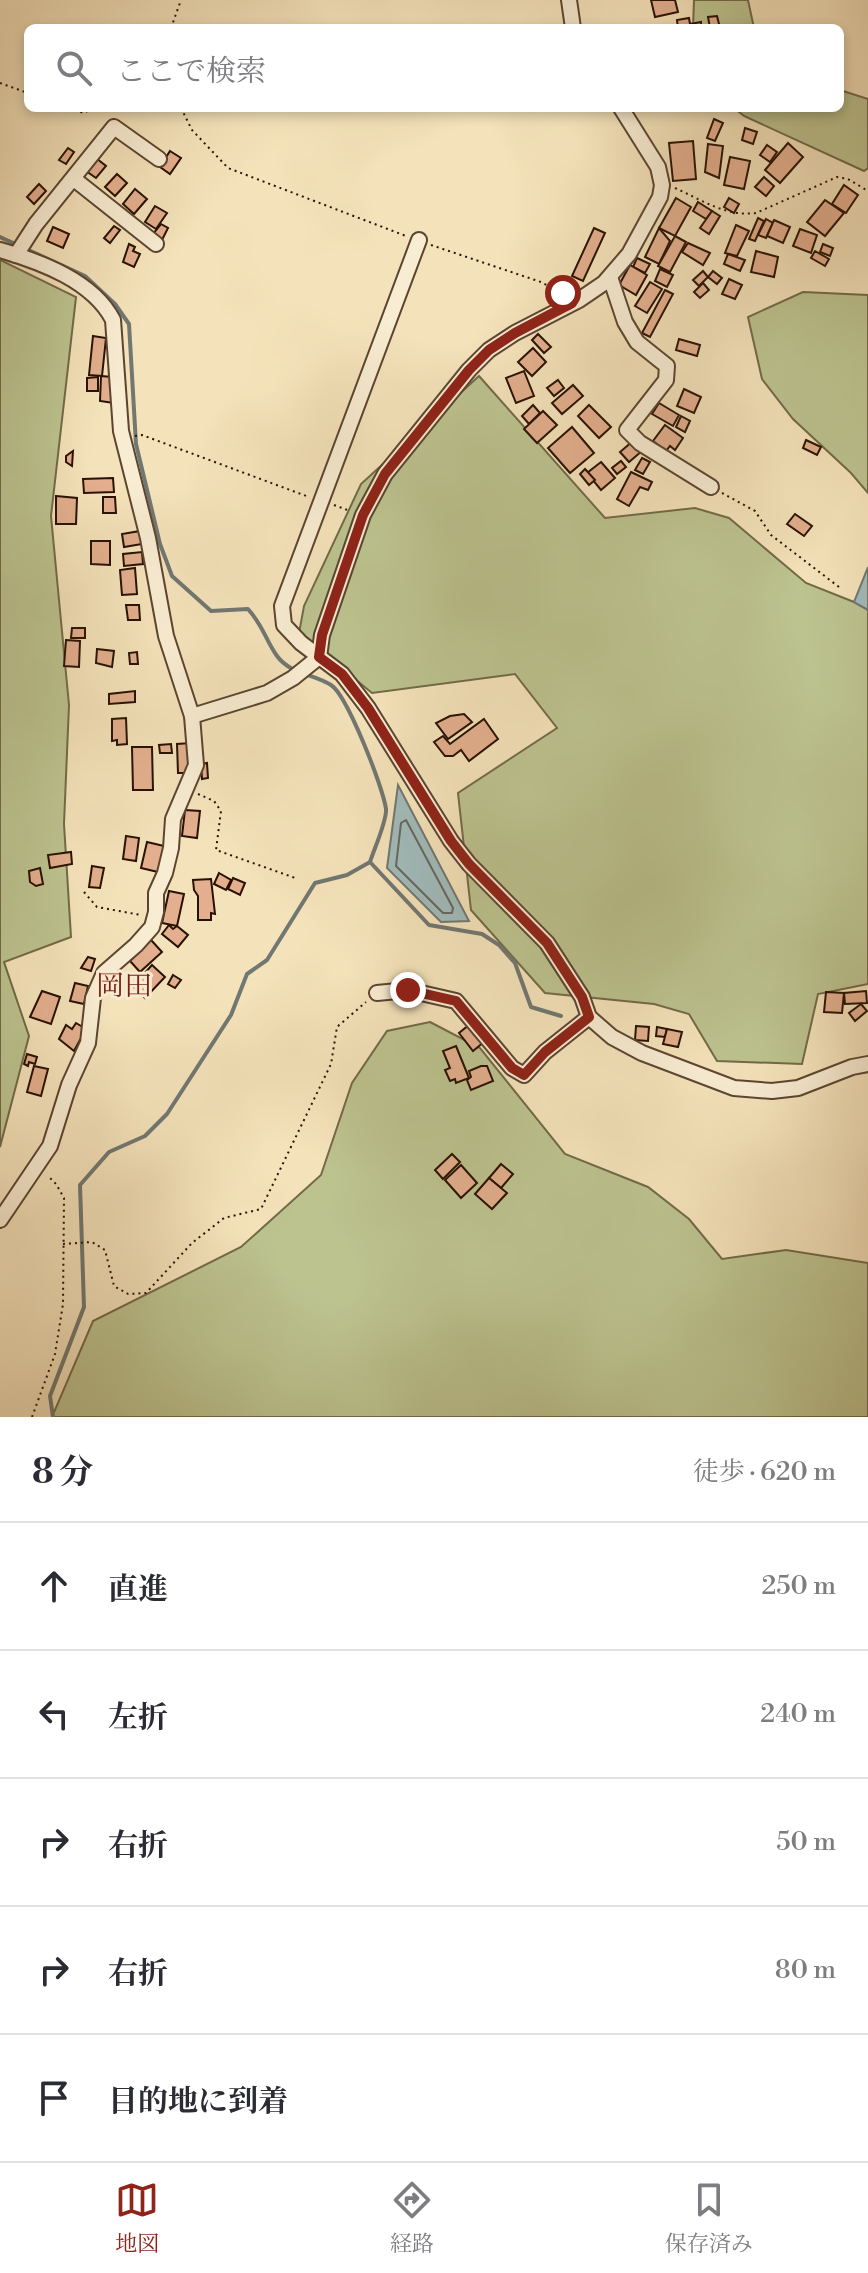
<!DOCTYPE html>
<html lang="ja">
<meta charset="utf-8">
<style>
body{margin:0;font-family:"Libre Bodoni","Noto Serif JP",serif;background:#f7f7f7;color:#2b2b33}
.stop{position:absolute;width:24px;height:24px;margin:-18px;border:6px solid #8f2418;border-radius:50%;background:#fff}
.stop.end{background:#8f2418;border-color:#fff;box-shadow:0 2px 8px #0008}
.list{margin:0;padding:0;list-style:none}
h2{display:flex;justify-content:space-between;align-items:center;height:104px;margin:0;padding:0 32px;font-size:34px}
h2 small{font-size:26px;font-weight:400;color:#7c7c81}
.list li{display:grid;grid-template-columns:52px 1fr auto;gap:24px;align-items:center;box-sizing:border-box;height:128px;padding:0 32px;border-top:2px solid #e1e1e2}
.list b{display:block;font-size:30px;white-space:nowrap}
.list em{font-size:26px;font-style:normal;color:#7c7c81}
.icon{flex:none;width:44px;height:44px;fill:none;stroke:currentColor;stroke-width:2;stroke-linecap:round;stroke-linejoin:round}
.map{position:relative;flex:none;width:868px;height:1417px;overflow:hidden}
.search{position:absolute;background:#fff;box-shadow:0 4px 12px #0003;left:24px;right:24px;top:24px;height:88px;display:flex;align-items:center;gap:20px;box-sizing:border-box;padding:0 28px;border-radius:12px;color:#7c7c81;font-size:30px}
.sheet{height:744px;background:#fff}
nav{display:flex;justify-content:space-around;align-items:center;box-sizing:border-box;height:112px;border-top:2px solid #e1e1e2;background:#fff;font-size:22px;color:#7c7c81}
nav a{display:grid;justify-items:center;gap:4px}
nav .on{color:#8f2418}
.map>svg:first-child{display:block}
</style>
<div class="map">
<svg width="868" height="1417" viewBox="0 0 868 1417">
<rect width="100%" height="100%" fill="#f4e2ba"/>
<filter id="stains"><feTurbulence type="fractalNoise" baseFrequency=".0025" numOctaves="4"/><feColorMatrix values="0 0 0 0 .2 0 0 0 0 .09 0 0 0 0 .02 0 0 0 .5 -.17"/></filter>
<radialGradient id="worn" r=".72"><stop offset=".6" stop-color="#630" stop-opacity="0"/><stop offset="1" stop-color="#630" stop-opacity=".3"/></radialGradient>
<g fill="#bcc38f" stroke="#726a48" stroke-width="2">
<polygon points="694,0 748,0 754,28 693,28"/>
<polygon points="840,90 868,99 868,168 864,171 744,116 734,108 840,108"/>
<polygon points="0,260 76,297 51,516 69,705 64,824 71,937 4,962 29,1036 0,1147"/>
<polygon points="803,292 868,295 868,493 851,473 793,419 762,379 748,317"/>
<polygon points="479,376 605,518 695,508 729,518 806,583 854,602 868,610 868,984 818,994 802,1064 717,1061 689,1014 654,1004 545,993 471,910 458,793 557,728 515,674 372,693 299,633 304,606 361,484"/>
<polygon points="430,1022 480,1048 565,1154 648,1187 689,1219 722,1259 786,1250 868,1263 868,1417 52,1417 93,1321 241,1247 321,1175 352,1083 387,1031"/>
</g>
<g fill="#a1bbbb" stroke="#717771" stroke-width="2">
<polygon points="868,567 868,610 854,602"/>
<polygon points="398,785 469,921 441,922 387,868"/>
</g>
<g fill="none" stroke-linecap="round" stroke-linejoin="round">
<polygon stroke="#65665e" stroke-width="2" points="406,820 453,908 452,913 443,913 396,866 401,823"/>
<g stroke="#717771" stroke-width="4">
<path d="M 0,237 L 85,276 L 115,304 L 129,324 L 136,444 L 160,544 L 172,576 L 211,611 L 248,609 C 264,627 265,639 277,656 C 290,674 314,674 331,685 C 347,695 383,787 386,809 C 387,821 374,849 370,862 L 347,875 L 315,883 L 267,960 L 247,974 L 231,1015 L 167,1114 L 145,1136 L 109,1152 L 80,1185 L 84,1307 L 50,1396 L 53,1417"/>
<polyline points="370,862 429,925 482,934 499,945 515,963 531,1007 561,1016"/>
</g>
</g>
<g fill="#e3af8e" stroke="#291102" stroke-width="2">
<polygon points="651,0 675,0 678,12 655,17"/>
<polygon points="717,16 720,28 710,28 708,17"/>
<polygon points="689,18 690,24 701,22 701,28 678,28 677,20"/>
<polygon points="714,119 723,123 715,141 707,138"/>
<polygon points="745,128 757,132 753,144 742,140"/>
<polygon points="693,141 696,179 673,181 669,143"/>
<polygon points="788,143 803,157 780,183 765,170"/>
<polygon points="708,144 723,146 719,178 705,172"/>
<polygon points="767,145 777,152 770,162 760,155"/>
<polygon points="68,148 74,152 66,164 59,160"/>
<polygon points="170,151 181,158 170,174 160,167"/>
<polygon points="730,157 750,161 744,189 724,185"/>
<polygon points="96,158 106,166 96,178 86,171"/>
<polygon points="117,174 127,183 115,196 105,187"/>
<polygon points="764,177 774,186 766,196 755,187"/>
<polygon points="39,184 46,191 34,204 27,197"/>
<polygon points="844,185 858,195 846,213 832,204"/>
<polygon points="135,189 147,199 134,214 123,204"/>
<polygon points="676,198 691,207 675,236 659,228"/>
<polygon points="729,198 739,204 734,213 724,207"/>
<polygon points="825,200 844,213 825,236 807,222"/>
<polygon points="698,202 712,211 706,219 693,211"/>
<polygon points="155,206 167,213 156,229 145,222"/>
<polygon points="712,211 720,216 709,234 700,228"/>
<polygon points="758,218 764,221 755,241 749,239"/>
<polygon points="766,219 773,223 766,238 758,235"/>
<polygon points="774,220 790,227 783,243 767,236"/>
<polygon points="161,224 168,228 161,242 152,235"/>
<polygon points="736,225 749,231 737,256 725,253"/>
<polygon points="114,226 120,230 110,243 104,238"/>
<polygon points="53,227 69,234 63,248 47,241"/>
<polygon points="594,228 605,233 583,281 572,276"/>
<polygon points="659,228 670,241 659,264 645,257"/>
<polygon points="800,229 817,235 811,253 793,246"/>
<polygon points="675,236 686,242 670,272 658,266"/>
<polygon points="688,243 710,253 703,265 682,252"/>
<polygon points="129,244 135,247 133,251 140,254 134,267 123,262"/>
<polygon points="823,244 833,248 830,256 820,252"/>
<polygon points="756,251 778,257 774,277 751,272"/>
<polygon points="815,251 829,259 825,266 811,258"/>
<polygon points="728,254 745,260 740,271 724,264"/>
<polygon points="637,258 650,264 645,273 633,267"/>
<polygon points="630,265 647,275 636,295 619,285"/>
<polygon points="660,269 673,275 667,287 655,281"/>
<polygon points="703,271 708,277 699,286 693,280"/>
<polygon points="713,271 722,278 717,284 708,277"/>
<polygon points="729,279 742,285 735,299 722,294"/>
<polygon points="650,282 662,289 647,313 635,306"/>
<polygon points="703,283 709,290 700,298 694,292"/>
<polygon points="665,290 673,294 650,337 642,333"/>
<polygon points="538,334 551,347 544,353 532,340"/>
<polygon points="93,336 106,338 102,376 89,375"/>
<polygon points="679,339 700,345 697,356 676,350"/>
<polygon points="533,348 546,362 532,376 518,362"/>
<polygon points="524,371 534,396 516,403 506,378"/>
<polygon points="101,376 112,377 114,403 100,401"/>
<polygon points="98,377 98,391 87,391 87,378"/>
<polygon points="558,380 564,388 554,396 547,388"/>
<polygon points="573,385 583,396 562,414 552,403"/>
<polygon points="684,389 701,397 694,413 677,406"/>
<polygon points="659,403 679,415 673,426 652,414"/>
<polygon points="533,405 540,413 529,424 522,416"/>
<polygon points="589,405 611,427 599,438 578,416"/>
<polygon points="543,411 557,425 537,443 524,429"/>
<polygon points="681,416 690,421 685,432 676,427"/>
<polygon points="665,425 683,438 675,450 670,446 666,451 653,441"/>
<polygon points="572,427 594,453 570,473 548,448"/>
<polygon points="806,440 821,447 817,455 803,448"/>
<polygon points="633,441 642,451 629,462 620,452"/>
<polygon points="73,451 72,466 66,462 66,456"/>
<polygon points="642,458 650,462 643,474 635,470"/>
<polygon points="621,461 626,467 617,474 612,468"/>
<polygon points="601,462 615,478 601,490 587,473"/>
<polygon points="585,469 595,480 589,485 580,474"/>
<polygon points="631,472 652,482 648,490 640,487 629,506 617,499"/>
<polygon points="113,478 114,492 84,493 83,479"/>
<polygon points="56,496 77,498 76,524 56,524"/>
<polygon points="103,497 115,497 116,513 103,513"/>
<polygon points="795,514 812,526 804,536 787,524"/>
<polygon points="140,531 142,544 124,547 122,534"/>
<polygon points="91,541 110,541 110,565 91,564"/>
<polygon points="142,552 143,564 124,566 123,554"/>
<polygon points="135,568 137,594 122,595 120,570"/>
<polygon points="126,605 139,605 140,620 128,620"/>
<polygon points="72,628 85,628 85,638 71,638"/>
<polygon points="66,640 80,641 79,667 64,666"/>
<polygon points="97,649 114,651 112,667 96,663"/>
<polygon points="137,652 138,664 130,664 129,653"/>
<polygon points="135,691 135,702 109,704 109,694"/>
<polygon points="464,714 472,722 448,739 436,723 450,716"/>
<polygon points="126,718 127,744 117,745 117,740 112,741 112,719"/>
<polygon points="484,719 498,739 469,761 461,750 453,756 445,756 434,742 443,736 450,744"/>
<polygon points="191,743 193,773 178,773 177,744"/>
<polygon points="171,744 172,753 160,753 159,745"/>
<polygon points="132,747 152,747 153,790 133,790"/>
<polygon points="207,763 208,778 202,779 201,764"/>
<polygon points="185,810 200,811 197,838 182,836"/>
<polygon points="126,836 139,838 136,861 123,859"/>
<polygon points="147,842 164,846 158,872 141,868"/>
<polygon points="71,852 72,864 50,868 48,855"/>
<polygon points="92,866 104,868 100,888 89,887"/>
<polygon points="40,868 43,884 36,886 30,882 29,871"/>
<polygon points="219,873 231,880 226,890 214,884"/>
<polygon points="233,878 245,883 240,895 228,889"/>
<polygon points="211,879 215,914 211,913 211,920 198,920 198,896 194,890 193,880"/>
<polygon points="169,891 184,894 177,926 162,923"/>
<polygon points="169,925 173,929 177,926 188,935 178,947 162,934"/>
<polygon points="151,940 162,952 140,972 130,961"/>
<polygon points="88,957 95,959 91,971 81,968"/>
<polygon points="152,965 165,977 145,998 133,986"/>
<polygon points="173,975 181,980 175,988 168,984"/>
<polygon points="75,983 88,986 84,1004 70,1001"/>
<polygon points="42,991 60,997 51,1024 30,1017"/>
<polygon points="866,991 867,1003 845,1004 844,993"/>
<polygon points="826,992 844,993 842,1013 824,1012"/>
<polygon points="861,1004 867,1011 855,1021 849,1013"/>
<polygon points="76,1023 86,1029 74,1051 59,1039 66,1025 72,1029"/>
<polygon points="469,1025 484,1042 473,1051 459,1033"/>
<polygon points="636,1026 649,1027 648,1041 635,1040"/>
<polygon points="657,1027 667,1029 665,1037 656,1036"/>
<polygon points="667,1029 682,1032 678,1047 663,1044"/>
<polygon points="456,1046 469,1078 456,1083 455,1079 450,1081 445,1070 450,1068 443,1051"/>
<polygon points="27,1054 37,1057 35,1064 29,1062 28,1066 24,1064"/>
<polygon points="34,1066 48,1069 41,1096 27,1092"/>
<polygon points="481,1066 487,1066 493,1081 471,1090 467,1080 471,1077 469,1071"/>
<polygon points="452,1154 460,1162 443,1179 435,1170"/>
<polygon points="501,1164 513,1174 501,1188 489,1178"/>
<polygon points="461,1165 477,1183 461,1198 445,1180"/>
<polygon points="489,1178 507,1193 492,1209 475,1194"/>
</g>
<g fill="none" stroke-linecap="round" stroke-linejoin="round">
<defs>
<g id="minor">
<polyline points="569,0 573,28"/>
<polyline points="74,179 156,244"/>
<polyline points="419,240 282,606 284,625 301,643 342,674 368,708 451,841 469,864 547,943 582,997 589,1017 612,1037 642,1053 734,1088 772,1091 798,1088 852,1067 868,1064"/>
<path d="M 0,250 C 41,262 93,281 113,320 L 121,431 L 148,538 L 166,636 L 192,716 L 196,765 L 173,819 L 171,848 L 165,873 L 156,893 L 156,912 L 152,927 L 136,945 L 104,973 L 93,998 L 88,1043 L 69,1085 L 50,1146 L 0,1220"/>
<polyline points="16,255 36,224 114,127 159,159"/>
<polyline points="610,277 625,322 637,342 667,366 666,380 627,430 640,443 711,487"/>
<polyline points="192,716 267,693 293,678 319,657 322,635 363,515 385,474 469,370 489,350 515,333 579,300 604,283 629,254 660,197 662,185 658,167 621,108"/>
<polyline points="377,993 408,990 456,1001 512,1068 524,1075 545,1052 589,1017"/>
</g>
</defs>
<use href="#minor" stroke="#5c4530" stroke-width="18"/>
<g stroke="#291102" stroke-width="2" stroke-dasharray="2 4" stroke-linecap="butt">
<polyline points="171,28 181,0"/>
<polyline points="0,83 28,93"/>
<polyline points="69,108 84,113 93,108"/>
<polyline points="181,108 192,130 228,168 406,236"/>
<path d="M 675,188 C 702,200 726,217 756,213 L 837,177 L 848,179 L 868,191"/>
<polyline points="431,245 541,282 563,294"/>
<polyline points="135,436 142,435 309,497"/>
<polyline points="722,493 755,511 771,535 839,587"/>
<polyline points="334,505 350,511"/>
<polyline points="198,794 214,801 221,811 216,850 298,879"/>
<polyline points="84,892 97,907 141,915"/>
<polyline points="63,1244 92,1242 105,1250 114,1286 128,1294 146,1293 192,1243 224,1218 261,1209 331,1064 337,1027 366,1002"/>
<polyline points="32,1417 55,1354 63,1304 64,1198 56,1184 48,1176"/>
</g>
<use href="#minor" stroke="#f8ecd2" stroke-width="14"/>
</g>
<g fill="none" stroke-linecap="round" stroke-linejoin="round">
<polyline stroke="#8f2418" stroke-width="10" points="408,990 456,1001 512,1068 524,1075 545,1052 589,1017 582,997 547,943 469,864 451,841 368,708 342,674 319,657 322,635 363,515 385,474 469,370 489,350 515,333 572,303 563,293"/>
</g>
<g text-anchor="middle" stroke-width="6" stroke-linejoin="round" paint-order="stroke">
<g font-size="28" fill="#7a1f14" stroke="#f8ecd2">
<text x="124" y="995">岡田</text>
</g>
</g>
<rect width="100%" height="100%" filter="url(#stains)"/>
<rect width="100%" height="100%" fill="url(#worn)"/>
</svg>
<div class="stop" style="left:563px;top:293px"></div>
<div class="stop end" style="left:408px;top:990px"></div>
<div class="search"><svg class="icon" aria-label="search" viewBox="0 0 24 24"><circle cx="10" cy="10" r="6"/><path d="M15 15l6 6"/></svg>ここで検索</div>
</div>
<section class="sheet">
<h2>8 分<small>徒歩 · 620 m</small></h2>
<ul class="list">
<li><svg class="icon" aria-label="ahead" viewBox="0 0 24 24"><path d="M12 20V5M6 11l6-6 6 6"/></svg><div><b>直進</b></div><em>250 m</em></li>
<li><svg class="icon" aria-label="left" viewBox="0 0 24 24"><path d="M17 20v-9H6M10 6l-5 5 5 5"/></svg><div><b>左折</b></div><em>240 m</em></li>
<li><svg class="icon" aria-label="right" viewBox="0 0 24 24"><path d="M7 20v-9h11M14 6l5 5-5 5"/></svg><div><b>右折</b></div><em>50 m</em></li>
<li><svg class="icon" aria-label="right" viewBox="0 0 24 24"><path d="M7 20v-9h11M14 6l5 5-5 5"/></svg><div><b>右折</b></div><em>80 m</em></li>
<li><svg class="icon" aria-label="arrive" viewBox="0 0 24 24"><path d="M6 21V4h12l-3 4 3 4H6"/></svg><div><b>目的地に到着</b></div></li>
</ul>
</section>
<nav>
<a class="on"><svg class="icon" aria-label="map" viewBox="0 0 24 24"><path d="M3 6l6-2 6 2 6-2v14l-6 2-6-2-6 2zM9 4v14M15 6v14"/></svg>地図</a>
<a><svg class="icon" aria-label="directions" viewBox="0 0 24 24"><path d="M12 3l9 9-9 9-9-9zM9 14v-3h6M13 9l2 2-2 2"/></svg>経路</a>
<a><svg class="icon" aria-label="saved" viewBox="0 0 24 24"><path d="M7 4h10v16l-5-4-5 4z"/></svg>保存済み</a>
</nav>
